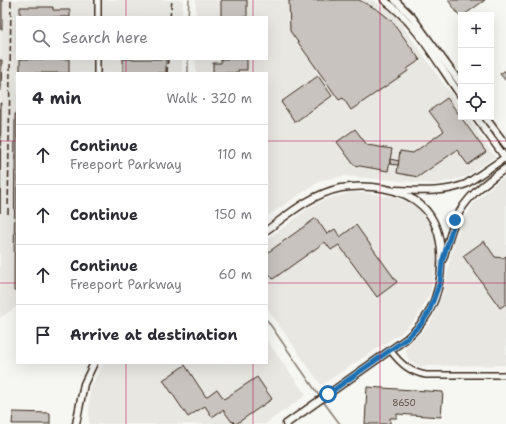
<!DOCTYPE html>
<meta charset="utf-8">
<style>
body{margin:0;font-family:"Shantell Sans",sans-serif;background:#f7f7f7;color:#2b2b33}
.controls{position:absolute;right:12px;top:12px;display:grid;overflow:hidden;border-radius:0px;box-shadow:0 4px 16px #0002}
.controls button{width:36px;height:36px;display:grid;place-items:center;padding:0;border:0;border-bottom:1px solid #e1e1e2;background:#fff;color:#2b2b33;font:20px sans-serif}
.stop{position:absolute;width:12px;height:12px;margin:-9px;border:3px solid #1f6fb2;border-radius:50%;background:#fff}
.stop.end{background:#1f6fb2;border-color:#fff;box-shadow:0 1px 4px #0008}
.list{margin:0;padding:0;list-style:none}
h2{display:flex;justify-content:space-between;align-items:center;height:52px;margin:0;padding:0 16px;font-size:17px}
h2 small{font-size:13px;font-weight:400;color:#7c7c81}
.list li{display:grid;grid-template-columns:26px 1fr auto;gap:12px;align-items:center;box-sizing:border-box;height:60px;padding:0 16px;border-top:1px solid #e1e1e2}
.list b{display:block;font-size:15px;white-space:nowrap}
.list p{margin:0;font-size:13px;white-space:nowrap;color:#7c7c81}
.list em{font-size:13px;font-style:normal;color:#7c7c81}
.icon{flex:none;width:22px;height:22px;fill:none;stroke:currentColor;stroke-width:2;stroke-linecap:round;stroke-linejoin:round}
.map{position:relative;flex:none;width:506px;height:424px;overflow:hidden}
.search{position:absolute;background:#fff;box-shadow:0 4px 16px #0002;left:16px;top:16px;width:252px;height:44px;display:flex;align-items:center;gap:10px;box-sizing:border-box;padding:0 14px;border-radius:0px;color:#7c7c81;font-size:15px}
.panel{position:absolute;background:#fff;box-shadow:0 4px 16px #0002;left:16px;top:72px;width:252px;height:292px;border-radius:0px}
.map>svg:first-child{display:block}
</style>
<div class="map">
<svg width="506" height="424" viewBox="0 0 506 424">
<rect width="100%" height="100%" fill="#f6f6f2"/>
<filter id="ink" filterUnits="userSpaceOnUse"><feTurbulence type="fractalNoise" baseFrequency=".025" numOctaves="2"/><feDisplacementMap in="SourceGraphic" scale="8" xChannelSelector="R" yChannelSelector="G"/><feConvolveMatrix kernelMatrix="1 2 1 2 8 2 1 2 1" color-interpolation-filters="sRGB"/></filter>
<g filter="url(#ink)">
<g fill="#e8e7e2">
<polygon points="0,0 183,0 182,17 17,17 17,59 182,59 182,73 17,73 17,306 0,318"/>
<polygon points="196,0 372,0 387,9 396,16 461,109 461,117 467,117 495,157 465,177 436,184 345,176 322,180 267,216 267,73 196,73 196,59 267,59 267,17 196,17"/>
<polygon points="506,178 506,365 418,366 408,359 405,348 430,324 443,293 454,240 473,204 498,181"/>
<polygon points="354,192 395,197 414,205 427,219 436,242 436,264 431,290 418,316 401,333 321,385 267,308 267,240 310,207 326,199"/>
<polygon points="267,341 306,395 265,424 90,424 89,419 90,390 101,366 104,363 267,363"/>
</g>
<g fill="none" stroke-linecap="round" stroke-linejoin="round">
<g stroke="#857a71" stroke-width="1.5">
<polyline points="188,17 189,0"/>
<polyline points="188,59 188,73"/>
<polyline points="267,320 320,397"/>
<polyline points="322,400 340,424"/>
</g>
</g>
<g fill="#c8c3be" stroke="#3b2a1e">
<rect x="0" y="0" width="2" height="29"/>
<rect x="221" y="0" width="26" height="17"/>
<polygon points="289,0 359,0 378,10 392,21 420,60 407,69 408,71 351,110 343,98 339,100 290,31"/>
<polygon points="448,0 485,0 464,15 461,15 461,18"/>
<polygon points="20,7 53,7 53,10 70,10 70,17 20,17"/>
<rect x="20" y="59" width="49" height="14"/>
<rect x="123" y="59" width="43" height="14"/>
<polygon points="221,59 247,59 247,70 238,70 238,73 213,73 213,63 221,63"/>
<polygon points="0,60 2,60 1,90 0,90"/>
<polygon points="506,70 506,81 500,74"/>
<polygon points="318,76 332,96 295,122 281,102"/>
<polygon points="447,98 486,152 468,165 457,150 418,177 397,173 400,151 413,153 444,131 429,111"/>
<polygon points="0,103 1,103 0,213"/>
<polygon points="15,114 17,114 17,291 14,291"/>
<polygon points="355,129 367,145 392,149 388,171 354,165 337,142"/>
<polygon points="390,159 399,161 398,165 390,164"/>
<polygon points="316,218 327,234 335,229 340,237 356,225 397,282 377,297 339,245 331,250 325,242 273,279 267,271 267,253"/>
<polygon points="484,241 495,257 503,258 506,256 506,304 500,308 463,256"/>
<polygon points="185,365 206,397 217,389 224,399 257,377 272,399 236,424 234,424 233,421 232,422 223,410 212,417 205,406 188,417 163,380"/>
<polygon points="367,387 443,392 441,417 397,414 397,418 390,418 390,424 365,424"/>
<polygon points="13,412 50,413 50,424 12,424"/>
</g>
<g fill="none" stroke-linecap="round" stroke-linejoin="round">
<defs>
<g id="minor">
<polyline points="98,17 98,0"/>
<polyline points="97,73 97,59"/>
<path d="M 390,350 C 400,363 409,372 426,375 L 506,375"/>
</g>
<g id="major">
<path d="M 384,0 C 416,22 438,64 461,96"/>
<polyline points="395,0 412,17 461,84"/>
<polyline points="476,117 506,159"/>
<polyline points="485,117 506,145"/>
<path d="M 396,190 C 421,191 443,193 466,184 L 506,157"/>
<path d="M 267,230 C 290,213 312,194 341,188 C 366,184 402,187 422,206 C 448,230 445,282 429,312 C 423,322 415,331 406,339 L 286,424"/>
<path d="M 443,259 C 447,246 450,233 455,221 C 465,197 486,182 506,168"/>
<polyline points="76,424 84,384 94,363"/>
</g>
</defs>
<use href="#minor" stroke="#3b2a1e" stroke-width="8"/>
<use href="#major" stroke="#3b2a1e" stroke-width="9"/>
<use href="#minor" stroke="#f6f6f2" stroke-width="5"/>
<use href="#major" stroke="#f6f6f2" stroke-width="6"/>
<g stroke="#3b2a1e" stroke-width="1.5" stroke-dasharray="6 3" stroke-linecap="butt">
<polyline points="170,17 172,0"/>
<polyline points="167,73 168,59"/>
<polyline points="8,214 11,0"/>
</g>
</g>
</g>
<g fill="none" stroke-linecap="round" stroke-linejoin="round" filter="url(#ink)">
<polyline stroke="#1f6fb2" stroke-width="5" points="328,394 406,339 421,324 429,312 440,282 442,262 455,220"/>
</g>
<path fill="none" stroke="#c2185b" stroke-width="1" stroke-opacity="0.55" d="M 126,0 L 126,17M 253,0 L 253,17M 380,0 L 380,424M 126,59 L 126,73M 253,59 L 253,73M 0,141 L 17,141M 267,141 L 506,141M 0,283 L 17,283M 267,283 L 506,283M 126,363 L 126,424M 253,363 L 253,424"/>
<g text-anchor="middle" stroke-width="3.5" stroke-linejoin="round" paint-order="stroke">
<g font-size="9" fill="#5e5046">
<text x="404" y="406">8650</text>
</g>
</g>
</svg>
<div class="controls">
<button>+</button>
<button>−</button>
<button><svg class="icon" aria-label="locate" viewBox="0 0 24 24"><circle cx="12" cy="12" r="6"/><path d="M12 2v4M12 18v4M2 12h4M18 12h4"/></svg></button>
</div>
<div class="stop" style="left:328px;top:394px"></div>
<div class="stop end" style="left:455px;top:220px"></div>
<div class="search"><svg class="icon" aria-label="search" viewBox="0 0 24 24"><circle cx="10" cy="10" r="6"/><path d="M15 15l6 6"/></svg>Search here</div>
<section class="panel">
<h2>4 min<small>Walk · 320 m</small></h2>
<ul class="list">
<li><svg class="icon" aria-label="ahead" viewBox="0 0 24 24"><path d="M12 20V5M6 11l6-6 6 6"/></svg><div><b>Continue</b><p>Freeport Parkway</p></div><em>110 m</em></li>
<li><svg class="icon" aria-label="ahead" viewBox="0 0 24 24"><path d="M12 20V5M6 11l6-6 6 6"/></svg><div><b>Continue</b></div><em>150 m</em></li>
<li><svg class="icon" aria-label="ahead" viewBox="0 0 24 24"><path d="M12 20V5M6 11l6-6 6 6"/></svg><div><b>Continue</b><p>Freeport Parkway</p></div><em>60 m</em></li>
<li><svg class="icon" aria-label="arrive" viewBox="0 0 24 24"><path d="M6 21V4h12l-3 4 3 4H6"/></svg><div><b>Arrive at destination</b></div></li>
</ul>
</section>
</div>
